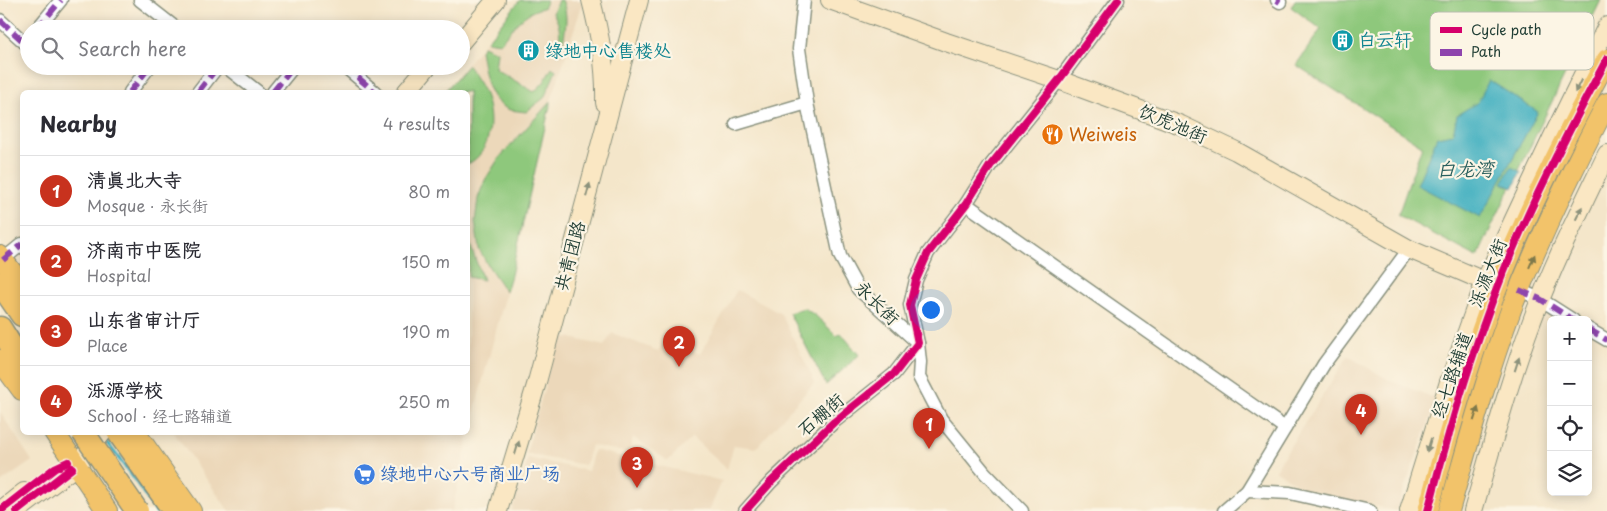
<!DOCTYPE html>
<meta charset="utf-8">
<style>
body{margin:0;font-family:"Playpen Sans","LXGW WenKai TC",sans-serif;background:#f7f7f7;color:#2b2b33}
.controls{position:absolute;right:15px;bottom:15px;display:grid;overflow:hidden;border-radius:8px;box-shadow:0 2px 12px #0003}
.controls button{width:45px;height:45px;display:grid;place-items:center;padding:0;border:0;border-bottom:1px solid #e1e1e2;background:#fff;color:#2b2b33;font:25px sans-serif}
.you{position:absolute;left:930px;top:309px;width:18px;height:18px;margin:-12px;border:4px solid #fff;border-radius:50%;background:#1a73e8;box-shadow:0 0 0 8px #1a73e833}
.badge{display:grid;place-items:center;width:32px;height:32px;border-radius:50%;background:#c8321e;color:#fff;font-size:16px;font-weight:700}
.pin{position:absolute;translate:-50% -41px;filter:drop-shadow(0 1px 2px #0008)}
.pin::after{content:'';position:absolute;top:26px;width:18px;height:15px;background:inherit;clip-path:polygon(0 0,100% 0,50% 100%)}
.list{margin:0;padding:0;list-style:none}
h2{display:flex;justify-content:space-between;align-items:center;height:65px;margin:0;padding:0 20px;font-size:21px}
h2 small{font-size:16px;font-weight:400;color:#7c7c81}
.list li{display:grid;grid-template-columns:32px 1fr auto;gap:15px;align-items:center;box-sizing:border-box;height:70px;padding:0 20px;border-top:1px solid #e1e1e2}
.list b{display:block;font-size:19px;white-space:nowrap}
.list p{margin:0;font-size:16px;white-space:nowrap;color:#7c7c81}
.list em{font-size:16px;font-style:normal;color:#7c7c81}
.icon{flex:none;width:28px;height:28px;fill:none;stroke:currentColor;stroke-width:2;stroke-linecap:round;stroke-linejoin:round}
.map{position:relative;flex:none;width:1607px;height:511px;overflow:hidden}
.search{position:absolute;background:#fff;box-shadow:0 2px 12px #0003;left:20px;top:20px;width:450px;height:55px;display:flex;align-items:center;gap:12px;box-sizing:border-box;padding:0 18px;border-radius:28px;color:#7c7c81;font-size:19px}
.panel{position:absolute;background:#fff;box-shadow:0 2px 12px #0003;left:20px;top:90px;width:450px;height:345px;border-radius:8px}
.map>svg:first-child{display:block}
</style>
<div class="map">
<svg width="1607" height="511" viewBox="0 0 1607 511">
<rect width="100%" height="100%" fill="#fcf5e5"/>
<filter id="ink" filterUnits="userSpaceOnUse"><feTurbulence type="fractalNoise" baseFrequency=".02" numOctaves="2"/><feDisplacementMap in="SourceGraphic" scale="10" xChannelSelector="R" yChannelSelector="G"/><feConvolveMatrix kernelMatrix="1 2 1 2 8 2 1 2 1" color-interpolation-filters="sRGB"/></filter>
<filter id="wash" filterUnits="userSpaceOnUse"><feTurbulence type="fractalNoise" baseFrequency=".0096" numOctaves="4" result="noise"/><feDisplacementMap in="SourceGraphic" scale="20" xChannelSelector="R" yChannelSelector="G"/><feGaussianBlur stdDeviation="1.12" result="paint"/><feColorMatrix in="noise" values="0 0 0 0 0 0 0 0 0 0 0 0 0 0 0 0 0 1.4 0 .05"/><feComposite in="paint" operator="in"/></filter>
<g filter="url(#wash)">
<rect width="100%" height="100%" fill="#f4e6ca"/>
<g fill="#ecd8ba">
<polygon points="520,0 581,0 582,5 551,101 511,275 473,416 452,511 229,511 174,433 468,432 468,92 444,92"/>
<polygon points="737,290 781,314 815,382 756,448 734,445 727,469 692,437 668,461 633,437 629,453 591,445 585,465 526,454 559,335 604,346 612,333 658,351 666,339 700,354"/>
<polygon points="1348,356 1391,381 1437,399 1396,511 1304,489 1275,470"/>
<polygon points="0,412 32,461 0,483"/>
<polygon points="594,450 722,481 709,511 512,511 528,458 588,471"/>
</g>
<g fill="#8ec87c" stroke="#568258">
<path d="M 520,0 L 547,0 L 543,8 C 524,11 512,29 500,43 L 487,41 Z"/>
<path d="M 558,0 L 562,0 C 570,18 564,36 560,54 L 558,55 C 560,39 562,26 553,13 Z"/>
<polygon points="1295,0 1601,0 1477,257 1398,215 1422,146 1296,65 1321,29 1291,7"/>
<path d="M 483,46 L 497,52 L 495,69 L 534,92 L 544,82 L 552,68 L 556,71 L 544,98 L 526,112 C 521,111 515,111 510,110 C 486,101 484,72 480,50 Z"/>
<path d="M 468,65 C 473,74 480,83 484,92 C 494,116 493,151 468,164 L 468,92 L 444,92 Z"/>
<polygon points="551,101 511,275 506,292 487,264 479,249 475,222 478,198 485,180 499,158"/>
<polygon points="468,239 483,280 468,277"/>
<polygon points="804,308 816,316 837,336 841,333 859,355 826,385 789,313"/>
</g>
<g fill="#44b1c1" stroke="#32777a">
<polygon points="1489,80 1538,112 1480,218 1417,185 1437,137 1453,134 1457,115 1478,102"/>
<polygon points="1511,167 1521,172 1513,188 1502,183"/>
</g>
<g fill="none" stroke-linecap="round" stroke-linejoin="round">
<polyline stroke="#44b1c1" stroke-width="4" points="103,438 131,474 156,511"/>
</g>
</g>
<g filter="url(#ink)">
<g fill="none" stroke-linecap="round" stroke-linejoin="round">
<defs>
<g id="street">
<polyline points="140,0 177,29"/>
<polyline points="804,0 799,49 807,103 840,256 858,289 918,343 920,362 919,377 941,419 985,473 1022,511"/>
<polyline points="1277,0 1280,2"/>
<polyline points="0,20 25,43 29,38"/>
<polyline points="37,29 61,0"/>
<polyline points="225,66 258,92"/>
<polyline points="344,66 375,92"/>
<polyline points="130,92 150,66"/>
<polyline points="198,92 218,66"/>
<polyline points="273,92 294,66"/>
<polyline points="736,124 807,103"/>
<polyline points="966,204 1285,428"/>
<polyline points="0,262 22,244"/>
<polyline points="1519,290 1540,299 1573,320"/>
<polyline points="1588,329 1607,340"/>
<polyline points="1247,491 1290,493 1370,511"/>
<polyline points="745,511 771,482 834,422 894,374 918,343 910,305 916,280 928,253 966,204 990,166 1059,80 1118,0"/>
<polyline points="1224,511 1247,491 1324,364 1409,249"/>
</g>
<g id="secondary">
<path d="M 591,0 C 600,35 606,67 605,103"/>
<polyline points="830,0 946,42 1059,80 1181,125 1236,151 1409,249 1498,287"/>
<polyline points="461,42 496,0"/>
<polyline points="406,92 428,66"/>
<polyline points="0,511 24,492"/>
<polyline points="17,511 77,465 103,432"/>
<polyline points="498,511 537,382 639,0"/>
<polyline points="1409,511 1449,382 1485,281 1552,138 1607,26"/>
<path d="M 1473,511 C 1492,446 1509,381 1533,318 C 1554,262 1581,208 1607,154"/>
</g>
<g id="primary">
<polyline points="0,256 22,285"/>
<polyline points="0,360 22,390"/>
<polyline points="54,432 107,511"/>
<polyline points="135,432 191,511"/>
<path d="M 1428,511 C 1453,414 1482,316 1524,224 C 1549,168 1578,113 1607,59"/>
<path d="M 1449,511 C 1468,443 1487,374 1512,307 C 1540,237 1572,170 1607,103"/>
</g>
<g id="highway">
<polyline points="0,283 22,315"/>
<polyline points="0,328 22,363"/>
<polyline points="118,432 174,511"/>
</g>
</defs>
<use href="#street" stroke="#8a927f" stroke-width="15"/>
<use href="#secondary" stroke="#8a927f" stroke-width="20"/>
<use href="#primary" stroke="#8a927f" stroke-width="22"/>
<use href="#highway" stroke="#8a927f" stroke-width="25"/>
<use href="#street" stroke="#fff" stroke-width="12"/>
<use href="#secondary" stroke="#fae7c3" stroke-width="18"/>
<use href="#primary" stroke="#f2c36a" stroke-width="20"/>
<use href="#highway" stroke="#f2c36a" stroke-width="22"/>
<defs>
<polyline id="highway-bridge" points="83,432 137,511"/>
</defs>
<use href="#highway-bridge" stroke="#8a927f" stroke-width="25" stroke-linecap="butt"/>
<use href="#highway-bridge" stroke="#f2c36a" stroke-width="22"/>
<g stroke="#8e44ad" stroke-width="6" stroke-dasharray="12 6" stroke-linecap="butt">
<polyline points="1277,0 1280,2"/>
<polyline points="0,20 25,43 29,38"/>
<polyline points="37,29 61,0"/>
<polyline points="344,66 375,92"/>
<polyline points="130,92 150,66"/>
<polyline points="198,92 218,66"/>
<polyline points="273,92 294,66"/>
<polyline points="3,260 22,244"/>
<polyline points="1519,290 1540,299 1573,320"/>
<polyline points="1588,329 1607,340"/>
</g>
<defs>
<g id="cycleway">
<polyline points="0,511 55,468 68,462"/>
<polyline points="17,511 72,468"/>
<polyline points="745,511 771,482 834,422 894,374 918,343 910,305 916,280 928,253 966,204 990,166 1059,80 1118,0"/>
<path d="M 1428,511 C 1453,414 1482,316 1524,224 C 1549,168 1578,113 1607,59"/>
</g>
</defs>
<use href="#cycleway" stroke="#fcf5e5" stroke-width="11"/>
<use href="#cycleway" stroke="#d6006c" stroke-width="8"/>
</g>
<defs><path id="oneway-solid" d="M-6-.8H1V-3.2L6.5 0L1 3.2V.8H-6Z" transform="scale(1.25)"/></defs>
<g fill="#8c927c">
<use href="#oneway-solid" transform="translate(1578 86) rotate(116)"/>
<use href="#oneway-solid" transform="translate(588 190) rotate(-75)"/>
<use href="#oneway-solid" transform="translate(1579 213) rotate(-64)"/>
<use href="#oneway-solid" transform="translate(1517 364) rotate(-72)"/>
<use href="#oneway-solid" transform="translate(1429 445) rotate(107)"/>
<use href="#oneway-solid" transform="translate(517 448) rotate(-73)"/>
</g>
<g fill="#7e794c">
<use href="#oneway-solid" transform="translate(1532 261) rotate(-67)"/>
<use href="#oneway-solid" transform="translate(1476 414) rotate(-72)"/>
</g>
</g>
<defs>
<symbol id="building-disc" viewBox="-11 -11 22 22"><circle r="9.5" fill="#0f9aa8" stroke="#fcf5e5"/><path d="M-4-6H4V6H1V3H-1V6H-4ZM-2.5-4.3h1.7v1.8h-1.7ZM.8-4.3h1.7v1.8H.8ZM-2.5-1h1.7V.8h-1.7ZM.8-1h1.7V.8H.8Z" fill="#fff"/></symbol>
<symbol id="restaurant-disc" viewBox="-11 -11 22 22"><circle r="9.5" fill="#e8710a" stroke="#fcf5e5"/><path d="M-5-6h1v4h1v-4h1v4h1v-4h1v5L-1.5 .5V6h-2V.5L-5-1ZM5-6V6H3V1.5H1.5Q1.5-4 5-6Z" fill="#fff"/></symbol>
<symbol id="supermarket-disc" viewBox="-11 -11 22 22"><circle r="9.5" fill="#3f7fe0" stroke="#fcf5e5"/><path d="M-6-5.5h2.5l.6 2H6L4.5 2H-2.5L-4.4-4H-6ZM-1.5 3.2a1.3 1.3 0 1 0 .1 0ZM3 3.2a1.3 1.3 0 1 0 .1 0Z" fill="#fff"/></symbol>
</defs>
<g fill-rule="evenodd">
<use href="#building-disc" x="1330" y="28" width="25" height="25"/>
<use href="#building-disc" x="516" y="38" width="25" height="25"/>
<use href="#restaurant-disc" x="1040" y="122" width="25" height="25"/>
<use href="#supermarket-disc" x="352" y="462" width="25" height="25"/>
</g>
<g text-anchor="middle" stroke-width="4.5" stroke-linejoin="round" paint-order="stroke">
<g font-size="18" fill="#0d838f" stroke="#fcf5e5" text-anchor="start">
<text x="1358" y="46">白云轩</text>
<text x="545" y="57">绿地中心售楼处</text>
</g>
<g font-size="18" fill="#1f3d34" stroke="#fcf5e5">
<text transform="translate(1173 124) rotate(23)" y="6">饮虎池街</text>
<text transform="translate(570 256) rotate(-75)" y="6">共青团路</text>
<text transform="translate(1488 273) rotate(-68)" y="6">泺源大街</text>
<text transform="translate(877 303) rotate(45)" y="6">永长街</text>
<text transform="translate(1452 375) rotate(-71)" y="6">经七路辅道</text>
<text transform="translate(821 415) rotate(-41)" y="6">石棚街</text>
</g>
<g font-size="18" fill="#c56008" stroke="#fcf5e5" text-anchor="start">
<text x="1069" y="141">Weiweis</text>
</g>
<g font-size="18" fill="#366cbe" stroke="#fcf5e5" text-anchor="start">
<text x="380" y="480">绿地中心六号商业广场</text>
</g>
<g font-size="19" font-style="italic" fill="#2a605e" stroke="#fcf5e5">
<text x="1465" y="176">白龙湾</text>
</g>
</g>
<rect x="1430" y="12" width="164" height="58" rx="8" fill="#fcf5e5" stroke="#babeb0" stroke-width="1"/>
<rect x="1440" y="27" width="22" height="6" fill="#d6006c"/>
<rect x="1440" y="49" width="22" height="7" fill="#8e44ad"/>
<g font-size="14" fill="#1f3d34">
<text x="1471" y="35">Cycle path</text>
<text x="1471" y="57">Path</text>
</g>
</svg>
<div class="controls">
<button>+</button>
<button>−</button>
<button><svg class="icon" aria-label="locate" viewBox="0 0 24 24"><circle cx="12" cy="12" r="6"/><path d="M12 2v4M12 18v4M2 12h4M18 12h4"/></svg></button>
<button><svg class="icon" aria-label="layers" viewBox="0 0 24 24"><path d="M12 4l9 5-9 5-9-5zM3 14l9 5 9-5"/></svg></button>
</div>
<div class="you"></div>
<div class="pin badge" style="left:929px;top:449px">1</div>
<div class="pin badge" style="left:679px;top:367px">2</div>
<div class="pin badge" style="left:637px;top:488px">3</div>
<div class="pin badge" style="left:1361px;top:435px">4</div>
<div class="search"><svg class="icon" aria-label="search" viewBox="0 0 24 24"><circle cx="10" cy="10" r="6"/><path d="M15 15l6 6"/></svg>Search here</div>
<section class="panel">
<h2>Nearby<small>4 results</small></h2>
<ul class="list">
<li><span class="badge">1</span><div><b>清真北大寺</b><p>Mosque · 永长街</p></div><em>80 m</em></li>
<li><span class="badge">2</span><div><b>济南市中医院</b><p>Hospital</p></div><em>150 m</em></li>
<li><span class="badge">3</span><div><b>山东省审计厅</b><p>Place</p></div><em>190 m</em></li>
<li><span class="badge">4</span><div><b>泺源学校</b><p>School · 经七路辅道</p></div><em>250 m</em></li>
</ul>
</section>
</div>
